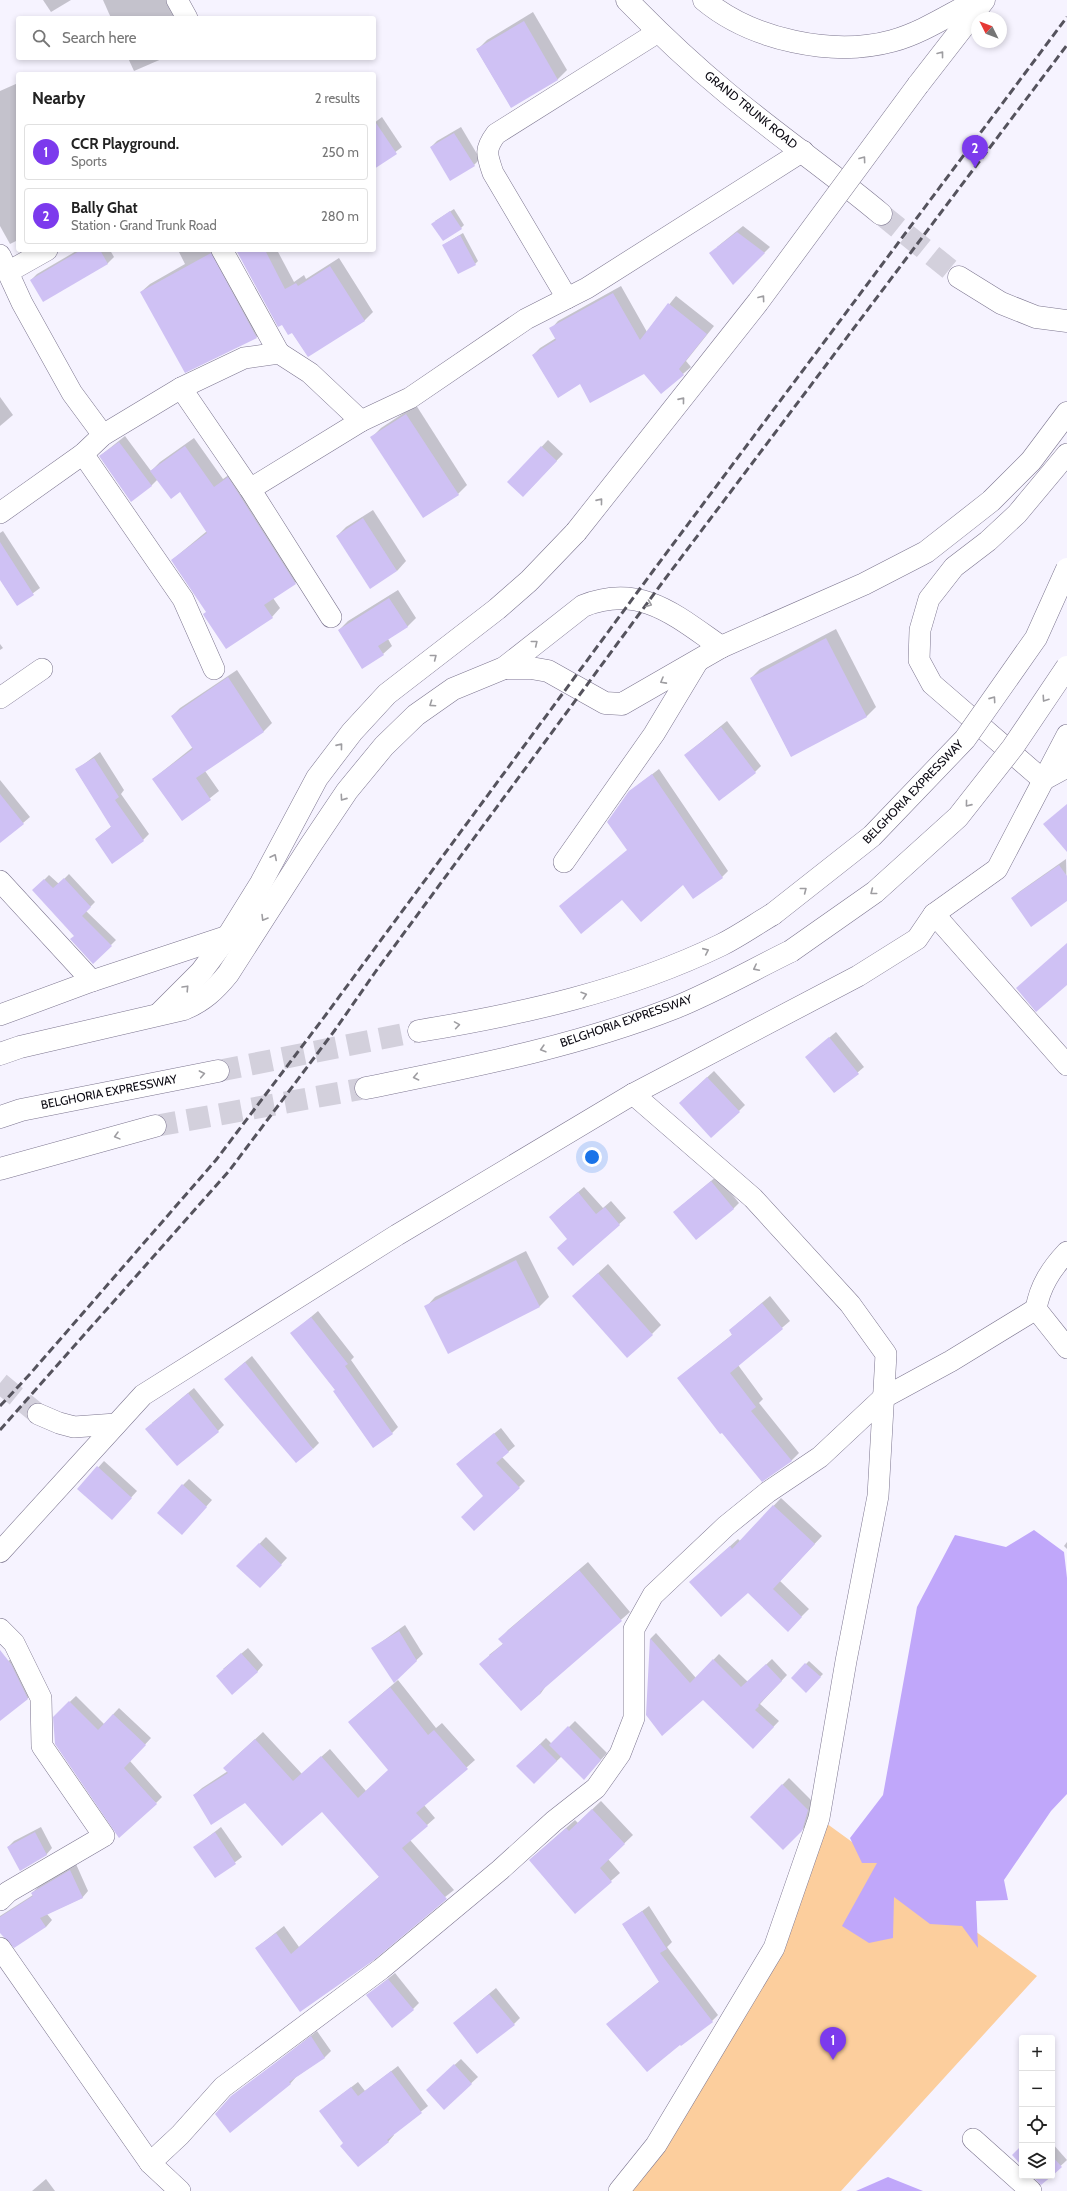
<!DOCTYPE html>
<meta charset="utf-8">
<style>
body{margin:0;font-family:Cabin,sans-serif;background:#f2f2f2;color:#222}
.controls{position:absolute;right:12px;bottom:12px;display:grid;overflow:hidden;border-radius:4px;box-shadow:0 2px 6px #0003}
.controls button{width:36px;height:36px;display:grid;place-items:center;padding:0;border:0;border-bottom:1px solid #e0e0e0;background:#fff;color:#222;font:20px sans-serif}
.compass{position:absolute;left:971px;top:12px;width:36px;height:36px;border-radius:50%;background:#fff;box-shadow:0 2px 6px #0003;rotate:312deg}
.you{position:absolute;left:592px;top:1157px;width:14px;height:14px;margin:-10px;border:3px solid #fff;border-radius:50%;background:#1a73e8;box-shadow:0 0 0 6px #1a73e833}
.badge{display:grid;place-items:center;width:26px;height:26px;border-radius:50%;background:#7c3aed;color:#fff;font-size:13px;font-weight:700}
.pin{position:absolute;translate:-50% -33px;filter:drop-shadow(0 1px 2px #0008)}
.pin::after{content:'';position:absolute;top:21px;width:14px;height:12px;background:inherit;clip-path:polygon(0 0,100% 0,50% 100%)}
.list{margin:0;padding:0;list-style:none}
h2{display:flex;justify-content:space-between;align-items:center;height:52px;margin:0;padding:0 16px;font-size:17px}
h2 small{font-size:13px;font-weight:400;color:#767676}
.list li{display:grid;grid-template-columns:26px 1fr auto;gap:12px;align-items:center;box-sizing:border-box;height:56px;margin:0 8px 8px;padding:0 8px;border:1px solid #e0e0e0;border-radius:4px}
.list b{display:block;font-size:15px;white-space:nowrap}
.list p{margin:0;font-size:13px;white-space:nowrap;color:#767676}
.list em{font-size:13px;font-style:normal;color:#767676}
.icon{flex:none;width:22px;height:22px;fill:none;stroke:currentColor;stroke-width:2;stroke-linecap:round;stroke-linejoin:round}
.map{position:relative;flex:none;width:1067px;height:2191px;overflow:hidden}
.search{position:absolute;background:#fff;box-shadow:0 2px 6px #0003;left:16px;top:16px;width:360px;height:44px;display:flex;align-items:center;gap:10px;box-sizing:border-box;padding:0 14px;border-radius:4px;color:#767676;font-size:15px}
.panel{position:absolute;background:#fff;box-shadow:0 2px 6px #0003;left:16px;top:72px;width:360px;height:180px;border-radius:4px}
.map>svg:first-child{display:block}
</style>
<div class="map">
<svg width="1067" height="2191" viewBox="0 0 1067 2191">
<rect width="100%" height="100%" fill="#f6f3ff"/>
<polygon fill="#fcce9d" points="819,1818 1037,1976 841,2191 619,2191 774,1948"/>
<g fill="#c0a7fa">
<polygon points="1034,1530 1064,1552 1067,1578 1067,1794 1051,1811 1004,1880 1008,1900 976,1901 978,1948 962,1926 930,1924 894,1897 893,1938 869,1943 842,1926 877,1863 862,1863 850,1838 883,1795 917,1607 955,1535 1006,1547"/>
<polygon points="888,2177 923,2191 856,2191"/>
</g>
<g fill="#0003">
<polygon points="43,0 71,0 51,12"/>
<polygon points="103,0 176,0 184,18 111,18"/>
<polygon points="533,12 567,70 558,79 511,107 477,50 487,40"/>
<polygon points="128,58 164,58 134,71"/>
<polygon points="18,83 18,240 10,244 0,226 0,91"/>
<polygon points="382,117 402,147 374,168 374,123"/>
<polygon points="461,127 480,159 474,165 431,147 437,141"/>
<polygon points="454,209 464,225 461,228 435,221"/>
<polygon points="743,226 770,247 734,283 717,247"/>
<polygon points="463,233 478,261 475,264 443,245"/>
<polygon points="78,250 110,250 114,257 108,263 43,300 31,280 37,274"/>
<polygon points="178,250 221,250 265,329 257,337 141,292 150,284 185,264"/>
<polygon points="237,250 277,250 294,282 304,275 306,279 339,258 373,312 365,320 308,356"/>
<polygon points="621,286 647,332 676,296 714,326 686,361 691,367 661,393 645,372 580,383 533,355 540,348 556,338 551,329 558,321"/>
<polygon points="0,397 13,415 0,426"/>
<polygon points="416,405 467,485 458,494 372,437 381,428"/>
<polygon points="125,436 151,471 160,462 194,438 223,479 236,470 304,575 295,583 273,598 280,608 272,617 207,612 172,560 207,531 180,491 158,479 151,486 100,456"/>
<polygon points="548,440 563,454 529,490 509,482"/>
<polygon points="373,510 406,561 397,571 337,536 346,527"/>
<polygon points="3,531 40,588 17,605 0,579 0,533"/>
<polygon points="398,590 416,618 408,626 388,639 392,646 383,654 339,630 348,621"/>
<polygon points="836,629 876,707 867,716 791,756 751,678 760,669"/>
<polygon points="0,644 3,648 0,650"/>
<polygon points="237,670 272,723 264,731 205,771 219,791 182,820 153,779 193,747 172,716 180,708"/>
<polygon points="727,721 761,766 755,772 685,755"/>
<polygon points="100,752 124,790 121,794 149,834 143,840 96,839 112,826 76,770"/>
<polygon points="659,769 728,871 722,877 683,883 622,899 628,850 629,792"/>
<polygon points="0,780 30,817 23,823 0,838"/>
<polygon points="1066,859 1067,900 1012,898 1019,892"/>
<polygon points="69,874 95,902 86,911 116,940 93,963 75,936 34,890 49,875 59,884"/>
<polygon points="836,1032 864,1067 835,1092 806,1057"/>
<polygon points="714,1071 745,1105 739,1111 686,1097"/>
<polygon points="717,1176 739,1203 733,1209 681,1206"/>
<polygon points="584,1187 603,1208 611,1201 626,1218 573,1265 568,1239 556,1211"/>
<polygon points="526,1251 549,1297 540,1306 426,1307 435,1297"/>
<polygon points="608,1264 661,1325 652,1334 583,1287"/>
<polygon points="770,1296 790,1321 738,1365 763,1399 759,1403 799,1453 792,1460 762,1480 678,1378 733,1334 730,1330"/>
<polygon points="318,1311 354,1357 351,1360 398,1427 392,1433 336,1390 292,1333"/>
<polygon points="252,1356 319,1443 313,1449 232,1373"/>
<polygon points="194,1388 224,1425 218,1431 152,1423"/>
<polygon points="501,1428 515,1446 502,1457 525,1481 519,1487 485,1496 464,1458"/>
<polygon points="104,1461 137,1491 118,1512 79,1489"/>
<polygon points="189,1479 212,1500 188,1527 183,1485"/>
<polygon points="781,1498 822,1536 780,1581 809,1609 788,1630 748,1591 698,1575 738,1539 740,1541"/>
<polygon points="266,1537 287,1558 260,1587 238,1566"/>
<polygon points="1067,1542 1067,1549 1064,1546"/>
<polygon points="588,1562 630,1612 548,1683 541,1693 521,1710 489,1655 504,1643 500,1639 508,1630"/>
<polygon points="405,1625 423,1654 394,1681 373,1648"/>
<polygon points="656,1633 696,1678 719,1654 748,1682 772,1659 787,1675 760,1704 779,1721 753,1748 703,1698 647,1715 651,1638"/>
<polygon points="248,1648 263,1665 257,1672 223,1669"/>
<polygon points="15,1656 34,1692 28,1698 0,1712 0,1667"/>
<polygon points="809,1661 823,1674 806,1691 792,1678"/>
<polygon points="398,1680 436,1728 442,1723 475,1760 424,1805 435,1818 410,1840 454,1890 300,2011 256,1948 284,1926 299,1947 380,1876 322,1810 194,1795 202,1788 228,1771 232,1760 263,1732 302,1774 330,1749 366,1791 389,1770 357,1715"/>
<polygon points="76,1696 104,1724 119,1708 151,1738 130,1761 162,1797 156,1803 54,1717"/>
<polygon points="575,1721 607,1753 590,1772 562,1756 534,1783 518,1766 546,1738 552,1744"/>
<polygon points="789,1778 814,1803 808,1824 783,1849 751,1817"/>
<polygon points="601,1801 633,1835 608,1859 620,1873 575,1912 530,1860 575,1820 578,1823"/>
<polygon points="41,1827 52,1848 46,1855 8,1847 14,1841"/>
<polygon points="221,1827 242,1857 215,1877 195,1847"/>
<polygon points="76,1864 88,1891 82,1898 47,1914 52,1920 46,1927 0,1931 0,1916 33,1895 32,1893 38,1887"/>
<polygon points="649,1906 672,1942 667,1947 718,2015 712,2021 608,2024 660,1981 623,1925"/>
<polygon points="395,1973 419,2003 413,2009 368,1995"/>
<polygon points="496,1988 520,2018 514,2024 454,2023"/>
<polygon points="317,2031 331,2051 325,2057 296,2077 290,2084 232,2097"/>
<polygon points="461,2059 478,2077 444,2108 434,2084"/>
<polygon points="398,2066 428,2106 393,2134 394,2135 388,2142 344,2143 320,2111 358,2082 365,2091"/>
<polygon points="1052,2143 1067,2160 1052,2174"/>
<polygon points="46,2179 55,2191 32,2191"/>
</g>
<g fill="#cfc1f4">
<polygon points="524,21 558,80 511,108 476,49"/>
<polygon points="374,120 397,154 374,169"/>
<polygon points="454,133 475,166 450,181 430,147"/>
<polygon points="450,211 462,229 443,241 431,224"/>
<polygon points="737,232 765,253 733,285 709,253"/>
<polygon points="460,235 476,265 458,274 442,245"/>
<polygon points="81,250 100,250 108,264 43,302 30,280"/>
<polygon points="236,250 265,250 285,289 296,283 298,286 330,266 365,321 308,357 292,333 288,335 282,325 278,327"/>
<polygon points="211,253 257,338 185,373 140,292"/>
<polygon points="613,293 640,340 668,303 707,334 679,369 684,375 661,394 644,374 590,403 580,384 558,398 532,355 556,340 549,328"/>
<polygon points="406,414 459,495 423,518 370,437"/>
<polygon points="119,442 152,486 131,502 99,456"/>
<polygon points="185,446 214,487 228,477 296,584 264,605 273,618 226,649 204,616 203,614 206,612 171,560 207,533 180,492 171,499 150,471"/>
<polygon points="541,446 557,461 523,497 507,482"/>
<polygon points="363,518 397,571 370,589 336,536"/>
<polygon points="0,542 34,595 17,606 0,580"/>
<polygon points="389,598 408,627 378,646 384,655 362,669 338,630"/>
<polygon points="826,638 867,717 791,757 750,678"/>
<polygon points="228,677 264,732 196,778 211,800 182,821 152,779 193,749 171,716"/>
<polygon points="721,727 756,773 719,801 684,755"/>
<polygon points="94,758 119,797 115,800 144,841 112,864 95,839 111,827 75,769"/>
<polygon points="652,774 723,878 693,899 683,885 641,922 622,900 581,934 559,906 627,850 607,822 629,791"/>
<polygon points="0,794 24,824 0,843"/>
<polygon points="1067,804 1067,852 1043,824"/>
<polygon points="1059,865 1067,876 1067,901 1031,927 1011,898"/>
<polygon points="64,878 91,907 82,916 112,946 93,964 70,939 74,936 32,890 44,879 53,888"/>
<polygon points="1067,943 1067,985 1036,1012 1016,988"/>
<polygon points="829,1037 859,1074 834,1093 805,1057"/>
<polygon points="707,1077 740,1112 711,1138 679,1103"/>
<polygon points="711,1181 734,1209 696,1240 673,1212"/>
<polygon points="578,1192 596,1214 605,1207 620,1225 573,1266 557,1248 567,1239 549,1217"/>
<polygon points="516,1260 540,1307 448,1354 424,1306"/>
<polygon points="598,1273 653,1335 627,1358 572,1296"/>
<polygon points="762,1303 783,1329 730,1373 756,1407 751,1411 792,1461 762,1482 722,1433 720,1434 677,1378 732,1335 729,1330"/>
<polygon points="311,1317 348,1364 345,1366 393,1434 373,1448 333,1391 335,1390 290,1333"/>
<polygon points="245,1362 313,1449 296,1463 224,1379"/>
<polygon points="188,1393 219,1432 177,1466 145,1429"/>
<polygon points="494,1433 509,1452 496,1463 520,1488 474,1531 461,1517 483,1496 456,1464"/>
<polygon points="97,1466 132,1498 112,1520 77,1489"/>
<polygon points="182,1484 207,1507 182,1535 157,1513"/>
<polygon points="773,1505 815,1544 773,1589 802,1617 788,1632 748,1593 721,1617 689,1582 730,1546 732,1549"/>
<polygon points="259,1543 282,1565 260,1588 236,1566"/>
<polygon points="579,1570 622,1621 540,1692 541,1693 521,1711 479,1664 503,1644 498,1639"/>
<polygon points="399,1631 417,1661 394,1683 371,1648"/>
<polygon points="650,1638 690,1683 713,1659 741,1687 766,1664 782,1681 758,1705 759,1706 755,1710 774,1727 753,1749 703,1700 662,1736 646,1715"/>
<polygon points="0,1650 11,1664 28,1699 0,1721"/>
<polygon points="241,1653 258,1672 232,1695 216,1676"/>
<polygon points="805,1663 821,1677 806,1693 791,1678"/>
<polygon points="390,1687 428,1735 434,1730 468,1769 416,1813 428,1826 402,1848 447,1899 374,1960 300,2012 255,1948 276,1933 291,1954 379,1877 322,1812 282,1846 245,1803 211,1825 193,1795 228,1773 223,1768 255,1739 293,1781 321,1756 358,1798 388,1770 348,1722"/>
<polygon points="69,1701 98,1730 113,1714 146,1745 124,1768 157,1804 119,1838 55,1744 53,1717"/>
<polygon points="568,1726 601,1760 584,1780 549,1745"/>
<polygon points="540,1744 557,1761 534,1784 516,1766"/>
<polygon points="782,1784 808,1810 802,1831 783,1850 750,1817"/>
<polygon points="592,1809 625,1844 600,1868 612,1882 575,1914 529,1860 566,1828 569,1831"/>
<polygon points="35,1832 47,1855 20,1871 7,1847"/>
<polygon points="215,1832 236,1864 215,1878 193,1847"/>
<polygon points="70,1870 83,1898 40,1918 46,1927 14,1948 0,1933 0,1917 33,1896 31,1893"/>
<polygon points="642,1911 667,1949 660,1953 713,2022 681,2046 680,2045 647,2072 606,2024 659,1982 622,1924"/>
<polygon points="388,1979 414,2010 392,2028 366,1995"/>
<polygon points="489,1994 515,2025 477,2054 453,2023"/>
<polygon points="311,2036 325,2058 289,2082 291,2084 230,2133 215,2114 231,2096"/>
<polygon points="454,2064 472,2084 444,2110 426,2090"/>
<polygon points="391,2071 422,2113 387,2140 389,2142 358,2167 340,2146 343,2143 319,2111 351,2087 358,2096"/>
<polygon points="1022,2145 1022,2166 1012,2155"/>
<polygon points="1052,2156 1062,2167 1052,2176"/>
<polygon points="1032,2176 1052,2176 1041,2185"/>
</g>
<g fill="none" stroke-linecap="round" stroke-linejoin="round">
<polyline stroke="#d3d0dc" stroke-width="21" stroke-dasharray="21 10" stroke-linecap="butt" points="0,1383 38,1414"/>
<polyline stroke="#d3d0dc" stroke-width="22" stroke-dasharray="22 11" stroke-linecap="butt" points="881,214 959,277"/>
<g stroke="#d3d0dc" stroke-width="22" stroke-dasharray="22 11" stroke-linecap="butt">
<polyline points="218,1071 419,1031"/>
<polyline points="155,1126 366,1088"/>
</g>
<defs>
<g id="minor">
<polyline points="177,0 187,18"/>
<polyline points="222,250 279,353"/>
<polyline points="0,255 22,303 72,393 103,435"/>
<polyline points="8,272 47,250"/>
<path d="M 567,298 L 493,173 C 487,155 484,150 496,134 L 658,32"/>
<polyline points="181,388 250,489 331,617"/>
<polyline points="83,454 183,599 214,669"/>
<polyline points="1067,454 1017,514 988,541 954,567 929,599 920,630 919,660 932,684 1043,780 1067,767"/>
<polyline points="250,489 361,421"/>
<polyline points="0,513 83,454 103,435 181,388 244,358 279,353 310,373 361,421 410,398 526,319 587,288 803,151"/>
<polyline points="0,698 42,669"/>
<polyline points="564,862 654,734 698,661"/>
<polyline points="0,881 92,981"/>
<polyline points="934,914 1067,1065"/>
<polyline points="0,1015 92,981 228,936"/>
<path d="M 1067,1252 C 1051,1269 1040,1286 1036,1309 L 1067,1348"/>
<polyline points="38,1414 59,1423 74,1427 116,1424"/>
<polyline points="0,1552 143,1395 397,1235 633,1094 858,976 917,939 934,914 997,869 1067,735"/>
<polyline points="0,1629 14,1643 41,1698 42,1746 104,1836 8,1892 0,1900"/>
<polyline points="0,1948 150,2163 180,2191"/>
<polyline points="973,2139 1031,2191"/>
<polyline points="150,2163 180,2135 223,2087 381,1969 500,1870 554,1821 596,1788 620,1754 634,1718 634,1629 653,1595 726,1526 768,1492 820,1457 883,1398 951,1361 1036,1309"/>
<polyline points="619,2191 656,2145 774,1948 819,1818 846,1661 878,1496 886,1354 850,1304 753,1198 633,1094"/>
</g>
<g id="primary">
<path d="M 627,0 C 659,33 692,64 727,93 C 777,135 831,172 881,214"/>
<path d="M 704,0 C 752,40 833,57 892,41 C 922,33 950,14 978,0"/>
<polyline points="918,85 984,0"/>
<polyline points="959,277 1001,303 1036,317 1067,321"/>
<polyline points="504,668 531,668 548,671 605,703 622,704 721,647 864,584 926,552 991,501 1031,461 1067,413"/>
<polyline points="159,1014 201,972 228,936 261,883 317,778 352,732 387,694 497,609 529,581 576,532"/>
<path d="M 0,1054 L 20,1047 L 184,1009 C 203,1001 215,990 228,974 L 310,846 L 347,791 L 384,746 L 416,715 L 453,689 L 504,668 L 583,606 C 640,583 675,615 721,647"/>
</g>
<g id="motorway">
<path d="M 419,1031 C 522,1014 626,991 721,945 C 739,936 756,924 773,914"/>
<path d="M 366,1088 C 469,1067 575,1047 674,1008 C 714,992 752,970 791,951"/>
<polyline points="0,1117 21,1110 218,1071"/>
<polyline points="0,1169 155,1126"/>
</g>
</defs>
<use href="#minor" stroke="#7c758f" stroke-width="22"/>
<use href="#primary" stroke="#7c758f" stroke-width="23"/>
<use href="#motorway" stroke="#7c758f" stroke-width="23"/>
<use href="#minor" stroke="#fff" stroke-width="21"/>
<use href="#primary" stroke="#fff" stroke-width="22"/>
<use href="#motorway" stroke="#fff" stroke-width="22"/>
<g stroke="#55535d" stroke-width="3" stroke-dasharray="8 4" stroke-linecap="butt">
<polyline points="0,1406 30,1374 216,1160 322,1020 653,571 1067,17"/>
<polyline points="0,1430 229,1171 335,1030 376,971 665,579 1067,45"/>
</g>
<defs>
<polyline id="primary-bridge" points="576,532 758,302 918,85"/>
<g id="motorway-bridge">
<polyline points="773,914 872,836 965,739 1036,638 1067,569"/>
<polyline points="791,951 875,892 958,817 1013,747 1067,667"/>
</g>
</defs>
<use href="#primary-bridge" stroke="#7c758f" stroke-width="23" stroke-linecap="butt"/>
<use href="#motorway-bridge" stroke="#7c758f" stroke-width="23" stroke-linecap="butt"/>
<use href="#primary-bridge" stroke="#fff" stroke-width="22"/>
<use href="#motorway-bridge" stroke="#fff" stroke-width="22"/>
</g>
<defs><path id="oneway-chevron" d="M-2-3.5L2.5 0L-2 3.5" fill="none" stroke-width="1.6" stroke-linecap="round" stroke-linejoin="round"/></defs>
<g stroke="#9e9da1">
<use href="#oneway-chevron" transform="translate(941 54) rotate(-52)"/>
<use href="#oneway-chevron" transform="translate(863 159) rotate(-54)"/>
<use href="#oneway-chevron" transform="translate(762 298) rotate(-54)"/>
<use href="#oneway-chevron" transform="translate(682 400) rotate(-51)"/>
<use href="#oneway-chevron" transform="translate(600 501) rotate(-51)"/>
<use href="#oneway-chevron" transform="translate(649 604) rotate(22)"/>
<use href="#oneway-chevron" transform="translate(535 643) rotate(-39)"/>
<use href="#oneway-chevron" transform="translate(434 657) rotate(-38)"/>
<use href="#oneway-chevron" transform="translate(663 681) rotate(151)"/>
<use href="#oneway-chevron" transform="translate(993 699) rotate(-55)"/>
<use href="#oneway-chevron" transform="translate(1045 699) rotate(124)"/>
<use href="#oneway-chevron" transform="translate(432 704) rotate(146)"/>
<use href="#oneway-chevron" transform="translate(340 746) rotate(-51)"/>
<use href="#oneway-chevron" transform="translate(343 798) rotate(125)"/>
<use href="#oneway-chevron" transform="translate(968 804) rotate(129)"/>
<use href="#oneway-chevron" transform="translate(274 857) rotate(-63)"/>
<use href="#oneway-chevron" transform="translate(804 890) rotate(-38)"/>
<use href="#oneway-chevron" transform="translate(873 892) rotate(142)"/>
<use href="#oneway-chevron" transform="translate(264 918) rotate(121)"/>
<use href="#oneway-chevron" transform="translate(706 951) rotate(-24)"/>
<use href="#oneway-chevron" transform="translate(756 968) rotate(153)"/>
<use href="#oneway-chevron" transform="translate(186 988) rotate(-47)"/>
<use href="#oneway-chevron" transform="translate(584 995) rotate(-17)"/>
<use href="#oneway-chevron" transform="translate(457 1025) rotate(-9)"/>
<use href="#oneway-chevron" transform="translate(543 1049) rotate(164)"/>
<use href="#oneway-chevron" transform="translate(202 1074) rotate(-11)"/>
<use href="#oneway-chevron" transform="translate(416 1077) rotate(168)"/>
<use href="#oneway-chevron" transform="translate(117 1136) rotate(165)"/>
</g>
<g text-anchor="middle" stroke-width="3" stroke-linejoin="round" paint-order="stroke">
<g font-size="12" fill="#0c0a13" stroke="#fff">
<text transform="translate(751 110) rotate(39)" y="4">GRAND TRUNK ROAD</text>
<text transform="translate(913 792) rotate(-46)" y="4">BELGHORIA EXPRESSWAY</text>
<text transform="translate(626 1021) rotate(-19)" y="4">BELGHORIA EXPRESSWAY</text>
<text transform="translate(109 1092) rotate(-11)" y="4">BELGHORIA EXPRESSWAY</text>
</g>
</g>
</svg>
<div class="controls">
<button>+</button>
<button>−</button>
<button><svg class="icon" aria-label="locate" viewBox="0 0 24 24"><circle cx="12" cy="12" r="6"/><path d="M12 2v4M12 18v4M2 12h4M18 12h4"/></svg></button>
<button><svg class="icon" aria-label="layers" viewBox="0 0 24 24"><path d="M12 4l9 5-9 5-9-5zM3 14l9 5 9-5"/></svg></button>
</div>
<svg class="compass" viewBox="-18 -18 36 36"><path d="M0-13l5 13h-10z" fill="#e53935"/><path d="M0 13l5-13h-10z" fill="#767676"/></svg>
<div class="you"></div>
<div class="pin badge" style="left:833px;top:2060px">1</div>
<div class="pin badge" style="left:975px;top:168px">2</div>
<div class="search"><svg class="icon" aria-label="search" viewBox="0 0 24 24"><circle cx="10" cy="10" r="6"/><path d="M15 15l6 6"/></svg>Search here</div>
<section class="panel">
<h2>Nearby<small>2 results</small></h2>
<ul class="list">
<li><span class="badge">1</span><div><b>CCR Playground.</b><p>Sports</p></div><em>250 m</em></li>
<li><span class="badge">2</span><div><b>Bally Ghat</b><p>Station · Grand Trunk Road</p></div><em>280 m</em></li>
</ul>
</section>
</div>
